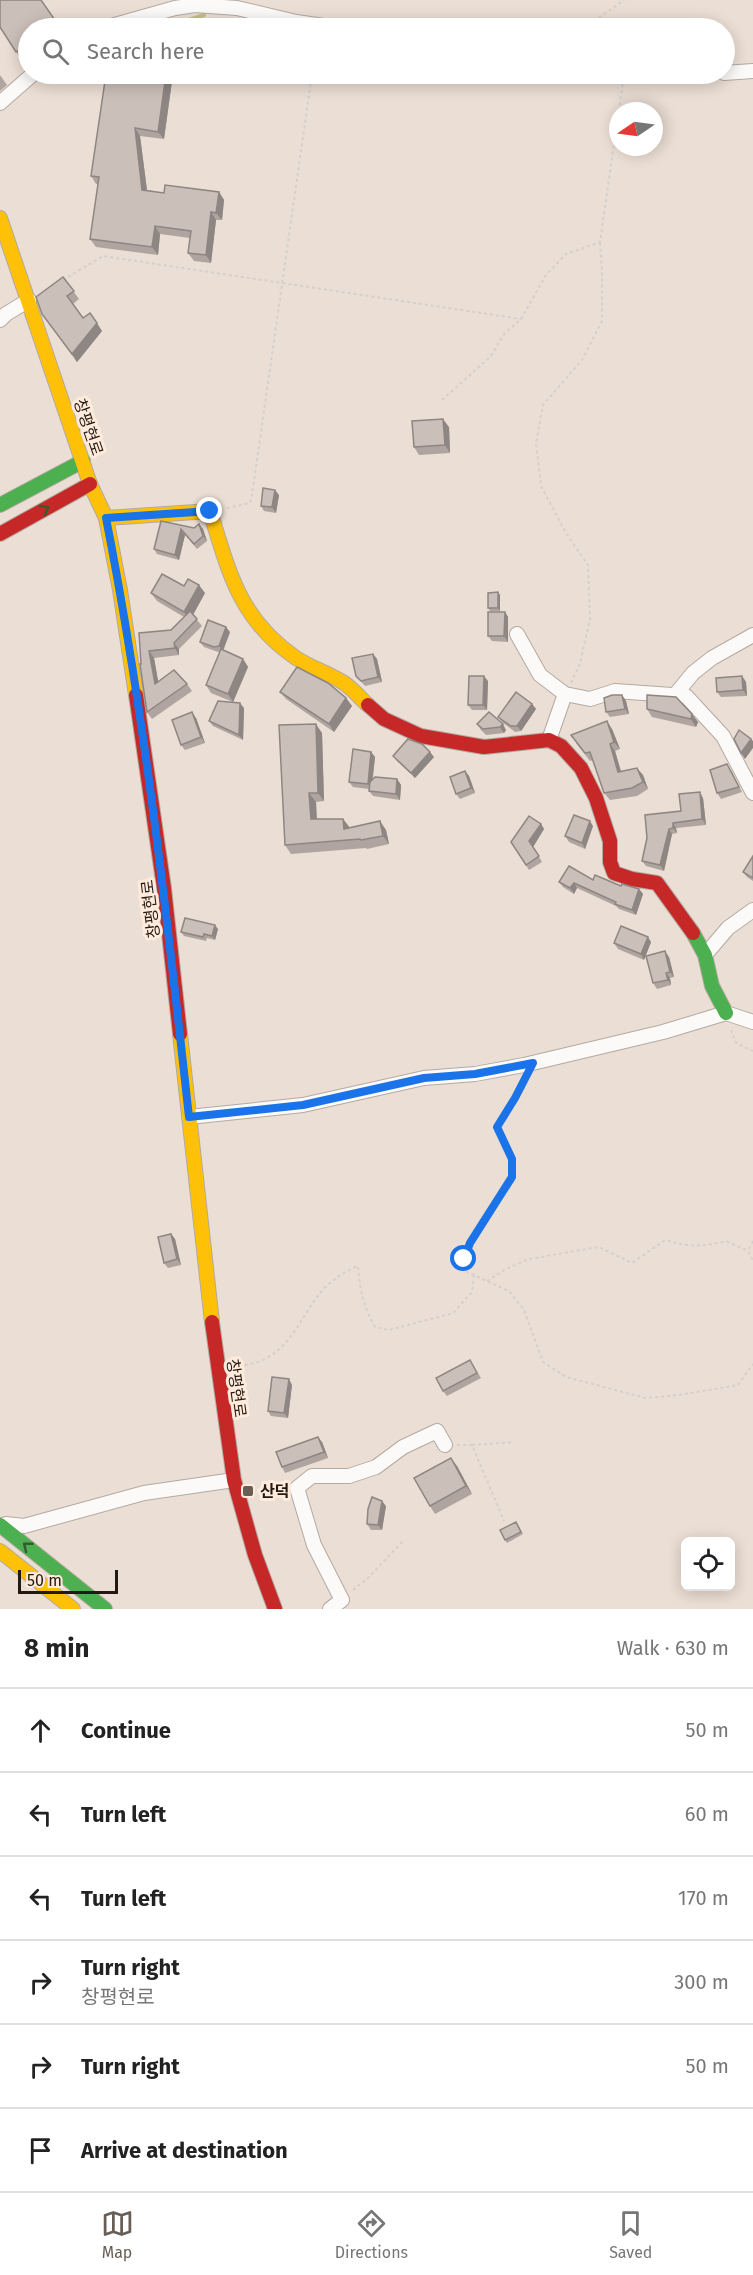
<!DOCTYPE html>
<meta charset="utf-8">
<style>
body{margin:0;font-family:"Fira Sans","Noto Sans KR",sans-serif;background:#f2f2f2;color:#222}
.controls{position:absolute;right:18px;bottom:18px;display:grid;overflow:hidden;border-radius:9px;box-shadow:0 3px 15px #0003}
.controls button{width:54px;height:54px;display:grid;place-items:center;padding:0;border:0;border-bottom:2px solid #e0e0e0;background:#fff;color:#222;font:30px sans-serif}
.compass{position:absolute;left:609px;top:102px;width:54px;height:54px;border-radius:50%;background:#fff;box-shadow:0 3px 15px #0003;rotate:257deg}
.scale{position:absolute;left:18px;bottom:15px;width:100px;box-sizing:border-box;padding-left:6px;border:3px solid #221912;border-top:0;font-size:16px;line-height:21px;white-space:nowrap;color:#221912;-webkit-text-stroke:4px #ffebdc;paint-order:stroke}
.stop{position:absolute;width:18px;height:18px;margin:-14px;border:4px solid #1a73e8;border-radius:50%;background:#fff}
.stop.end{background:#1a73e8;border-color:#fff;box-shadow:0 2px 6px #0008}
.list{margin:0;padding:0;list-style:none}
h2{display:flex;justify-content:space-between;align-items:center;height:78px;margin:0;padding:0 24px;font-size:26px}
h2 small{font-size:20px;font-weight:400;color:#767676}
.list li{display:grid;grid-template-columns:39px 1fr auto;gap:18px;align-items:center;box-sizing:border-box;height:84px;padding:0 24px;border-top:2px solid #e0e0e0}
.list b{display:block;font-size:22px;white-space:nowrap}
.list p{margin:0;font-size:20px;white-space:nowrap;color:#767676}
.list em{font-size:20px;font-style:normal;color:#767676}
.icon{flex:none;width:33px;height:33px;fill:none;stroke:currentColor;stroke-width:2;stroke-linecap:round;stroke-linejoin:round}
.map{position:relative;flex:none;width:753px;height:1609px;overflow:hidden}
.search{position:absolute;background:#fff;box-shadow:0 3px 15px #0003;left:18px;right:18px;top:18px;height:66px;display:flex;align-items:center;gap:15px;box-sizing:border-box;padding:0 21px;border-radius:33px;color:#767676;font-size:22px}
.sheet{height:582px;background:#fff}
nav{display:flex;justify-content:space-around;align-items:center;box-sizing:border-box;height:84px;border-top:2px solid #e0e0e0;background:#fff;font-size:16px;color:#767676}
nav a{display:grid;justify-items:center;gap:3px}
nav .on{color:#685e56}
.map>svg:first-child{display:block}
</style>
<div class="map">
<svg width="753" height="1609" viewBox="0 0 753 1609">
<rect width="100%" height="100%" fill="#ebded4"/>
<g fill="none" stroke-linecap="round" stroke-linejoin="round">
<polyline stroke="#c6bf86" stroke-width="4" points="165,28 204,15"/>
<defs>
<g id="street">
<polyline points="104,28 175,8 195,5 237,8 296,22 338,28"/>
<polyline points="724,73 753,71"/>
<polyline points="0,103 33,74"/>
<polyline points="0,320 6,314 29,300"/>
<polyline points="517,634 540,675 565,694 590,699 615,691 686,696 723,736 753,793"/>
<polyline points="675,695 693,673 712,658 753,635"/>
<polyline points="549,740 565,694"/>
<polyline points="705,955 728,928 753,910"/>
<polyline points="189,1117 303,1105 424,1078 475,1074 524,1065 663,1032 726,1013 753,1022"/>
<polyline points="6,1524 24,1526 144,1493 234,1480"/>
<polyline points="330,1609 342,1600 314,1545 297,1488 312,1476 349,1476 376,1467 403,1447 437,1431 445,1445"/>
</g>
<g id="fast">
<polyline points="0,505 83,461"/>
<polyline points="693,933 705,955 712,986 726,1013"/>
<polyline points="0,1525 105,1609"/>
</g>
<g id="slow">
<polyline points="0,218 90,484 106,518 120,590 136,695"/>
<path d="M 106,518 L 210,511 C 229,572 239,619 296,658 C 311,668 329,673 344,683 C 353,689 360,698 368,705"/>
<polyline points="180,1034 212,1322"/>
<polyline points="0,1551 73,1609"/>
</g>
<g id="jam">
<polyline points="0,534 90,484"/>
<polyline points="136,695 164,888 180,1034"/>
<polyline points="368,705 384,719 421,736 484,747 549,740 561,746 581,768 596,798 610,841 610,862 614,873 632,879 657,883 693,933"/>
<polyline points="212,1322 234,1480 255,1555 275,1609"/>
</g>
</defs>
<use href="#street" stroke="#b3aaa2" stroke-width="16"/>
<use href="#fast" stroke="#b3aaa2" stroke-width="16"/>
<use href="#slow" stroke="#b3aaa2" stroke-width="16"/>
<use href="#jam" stroke="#b3aaa2" stroke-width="16"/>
<g stroke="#d4d0cd" stroke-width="2" stroke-dasharray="3 3" stroke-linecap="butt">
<polyline points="584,28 624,0"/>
<polyline points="619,111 624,74"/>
<polyline points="63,280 103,256 521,319"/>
<polyline points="442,400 491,356 504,334 521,319 546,275 566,254 600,242 618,116"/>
<polyline points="227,508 250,503 252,495 312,74"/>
<polyline points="571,683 580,664 590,619 588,565 566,533 541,486 536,443 543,405 582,360 602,321 602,272 600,242"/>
<polyline points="731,1030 736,1043 753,1051"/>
<polyline points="525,1079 497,1127 512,1159 511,1177 470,1243 464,1259 467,1272 509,1291 524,1310 543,1362 566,1377 646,1398 679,1395 738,1385 753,1364"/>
<polyline points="753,1241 748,1251 753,1261"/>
<path d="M 487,1281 L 506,1269 L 529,1259 L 599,1247 L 632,1263 L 665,1240 C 688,1247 703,1247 726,1241 L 748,1251"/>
<path d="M 233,1367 C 241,1365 252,1365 260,1361 C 291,1349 301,1316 321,1292 C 331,1280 344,1272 358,1266 C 360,1291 363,1305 375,1327 L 389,1330 L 453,1313 L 472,1292 L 474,1275"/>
<polyline points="457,1445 472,1445 504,1521"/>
<polyline points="472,1445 514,1442"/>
<polyline points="353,1590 367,1579 403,1541"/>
</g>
<use href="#street" stroke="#fcfaf9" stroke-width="14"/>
<use href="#fast" stroke="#4caf50" stroke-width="14"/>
<use href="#slow" stroke="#ffc107" stroke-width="14"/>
<use href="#jam" stroke="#c62828" stroke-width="14"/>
</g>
<g fill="#afa49f">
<polygon points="41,0 61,28 28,28 28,54 21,59 0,27"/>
<polygon points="173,74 164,139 140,136 147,190 164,193 219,192 224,200 222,220 216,220 211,263 194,261 188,253 190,238 160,234 158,255 96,247 90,239 98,184 96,184 91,176"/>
<polygon points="0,75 7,85 0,91"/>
<polygon points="63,277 79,299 73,304 83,318 102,331 77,362 42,314"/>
<polygon points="449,427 450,453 419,455 414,447"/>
<polygon points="279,495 276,513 264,511 261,506"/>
<polygon points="199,524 203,529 207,541 197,549 185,535 179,560 157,554 154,549 194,528"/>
<polygon points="184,586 205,593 193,615 202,626 179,649 179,655 154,658 158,682 187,684 192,691 152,719 147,712 139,633 171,630 184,617 157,601 151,593"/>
<polygon points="498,592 500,595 500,611 490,611 488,608"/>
<polygon points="505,612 508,617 508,642 492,641 488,636"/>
<polygon points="230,632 223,650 243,659 248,667 233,702 211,693 206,685 220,652 218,652 204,647 200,642"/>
<polygon points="373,654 377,659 382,682 365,686 356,676"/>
<polygon points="742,676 746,682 747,696 721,697 717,692"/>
<polygon points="488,681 487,710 472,710 468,705"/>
<polygon points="280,692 346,698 352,706 334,732 286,699"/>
<polygon points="622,695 626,701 629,714 610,717 606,712"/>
<polygon points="676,697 698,722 696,727 652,717 647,709"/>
<polygon points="532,704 536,709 521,731 515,732 502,722 498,717"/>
<polygon points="244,708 243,740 213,726 209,721"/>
<polygon points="489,712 506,730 504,733 486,735 481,730 477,724"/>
<polygon points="196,718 205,743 185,750 181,745"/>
<polygon points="612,729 620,749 615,751 621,771 643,775 648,789 637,796 610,800 604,793 593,760 590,761 576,743"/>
<polygon points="322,733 324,801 316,802 317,819 343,819 350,828 386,830 389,844 367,849 366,848 291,854 285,845"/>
<polygon points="371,752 375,757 373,779 397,779 401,785 400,800 373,796 369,791 369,789 353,787 349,782"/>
<polygon points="393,756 434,757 415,778 397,761"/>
<polygon points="731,770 742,792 721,799 717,793"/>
<polygon points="465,771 469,776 475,793 460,799 456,794"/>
<polygon points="703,798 706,825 676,828 677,833 672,834 664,871 646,866 642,861 647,838 681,811"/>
<polygon points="541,824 544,829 533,847 542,862 529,870 511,842"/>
<polygon points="593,826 585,849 569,842 565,836"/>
<polygon points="753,856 753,881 747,877 743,872"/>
<polygon points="593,880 621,886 639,889 643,894 636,915 619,909 616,906 577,888 574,894 563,887 559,882"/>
<polygon points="218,929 215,940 207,938 206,941 184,936 181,932"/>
<polygon points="651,942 644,960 618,949 614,943"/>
<polygon points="669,957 674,977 670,978 671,985 657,989 653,983"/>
<polygon points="171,1234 175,1239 181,1265 168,1268 164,1263"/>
<polygon points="470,1360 481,1378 447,1396 443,1391"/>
<polygon points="292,1385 288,1418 271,1416 268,1411"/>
<polygon points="322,1442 328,1458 285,1473 282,1467"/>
<polygon points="457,1466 472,1494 435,1514 430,1506"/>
<polygon points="386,1506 382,1530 371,1530 367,1524"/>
<polygon points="518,1525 523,1534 507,1543 505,1540"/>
</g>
<g fill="#8e8682">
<polygon points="166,74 173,74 164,139 158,132"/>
<polygon points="135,128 140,136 148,198 142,190"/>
<polygon points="219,192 224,200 222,220 216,213"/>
<polygon points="211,212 216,220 211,263 206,255"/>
<polygon points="155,226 160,234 158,255 152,247"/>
<polygon points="97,323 102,331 77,362 72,354"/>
<polygon points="443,419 449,427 450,453 445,445"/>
<polygon points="275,490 279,495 276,513 272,507"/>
<polygon points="199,524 203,529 207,541 203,536"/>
<polygon points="181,529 185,535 179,560 175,555"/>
<polygon points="199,585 205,593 190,620 184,612"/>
<polygon points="498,592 500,595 500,611 498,608"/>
<polygon points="505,612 508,617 508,642 504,636"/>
<polygon points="226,627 230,632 223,651 219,646"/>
<polygon points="174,643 179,649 179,655 175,648"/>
<polygon points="149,651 154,658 160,691 155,684"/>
<polygon points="373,654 377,659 382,682 378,677"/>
<polygon points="243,659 248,667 233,702 228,694"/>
<polygon points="484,676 488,681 487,710 483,705"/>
<polygon points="742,676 746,682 747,696 743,690"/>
<polygon points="622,695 626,701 629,714 625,709"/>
<polygon points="346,698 352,706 334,732 329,724"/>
<polygon points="240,703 244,708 243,740 239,735"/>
<polygon points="532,704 536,709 521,731 517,726"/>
<polygon points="192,712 196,718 205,743 201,737"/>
<polygon points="692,714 698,722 696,727 691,719"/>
<polygon points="607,721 612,729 620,749 614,742"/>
<polygon points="316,724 322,733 324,801 318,793"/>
<polygon points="503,724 506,730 504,733 500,727"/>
<polygon points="751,739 753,741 753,748 745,759 741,753"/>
<polygon points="610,744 615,751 623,779 618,772"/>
<polygon points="371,752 375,757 371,789 368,784"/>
<polygon points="430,752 434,757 415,778 411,773"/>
<polygon points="637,768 643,775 648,789 643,782"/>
<polygon points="465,771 469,776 475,793 471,788"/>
<polygon points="397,779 401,785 400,800 396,794"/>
<polygon points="700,792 703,798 706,825 702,819"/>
<polygon points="309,793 316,802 317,828 311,819"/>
<polygon points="343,819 350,828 344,829"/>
<polygon points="380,821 386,830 389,844 383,836"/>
<polygon points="590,821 593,826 585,849 582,843"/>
<polygon points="673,823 676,828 677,833 673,828"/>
<polygon points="541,824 544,829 533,847 542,862 529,841"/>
<polygon points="669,829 672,834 664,871 660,865"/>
<polygon points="574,883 577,888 574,894 570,888"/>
<polygon points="639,889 643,894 636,915 632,910"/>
<polygon points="215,925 218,929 215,940 212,936"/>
<polygon points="648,937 651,942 644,960 641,954"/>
<polygon points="665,951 669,957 674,977 670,972"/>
<polygon points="666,973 670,978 671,985 668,980"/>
<polygon points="171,1234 175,1239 181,1265 177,1259"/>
<polygon points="289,1379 292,1385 288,1418 284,1413"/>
<polygon points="318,1437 322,1442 328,1458 324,1452"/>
<polygon points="451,1458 457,1466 472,1494 466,1486"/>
<polygon points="382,1501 386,1506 382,1530 378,1525"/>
</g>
<g fill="#cbbfb9" stroke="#8e8682" stroke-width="1.5">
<polygon points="0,0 41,0 57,23 50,28 28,28 28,43 16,52 0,27"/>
<polygon points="106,74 166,74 158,132 135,128 142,190 164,193 165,185 219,192 216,213 211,212 206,255 188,253 191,231 155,226 152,247 90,239 99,177 91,176"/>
<polygon points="63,277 74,291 67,296 83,318 90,313 97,323 72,354 42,314 36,297"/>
<polygon points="443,419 445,445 414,447 412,421"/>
<polygon points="263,488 275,490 272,507 261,506"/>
<polygon points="161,521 194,528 199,524 203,536 194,544 181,529 175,555 154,549"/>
<polygon points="162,574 184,586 188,579 199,585 184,612 151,593"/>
<polygon points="498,592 498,608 488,608 488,593"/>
<polygon points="190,611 197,619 174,643 175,648 149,651 155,684 174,670 187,684 147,712 140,664 141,664 139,633 171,630"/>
<polygon points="488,612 505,612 504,636 488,636"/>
<polygon points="208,620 226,627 219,646 214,647 200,642"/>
<polygon points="221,649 243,659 228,694 206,685"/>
<polygon points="373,654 378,677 361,681 356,676 352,658"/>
<polygon points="297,667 328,683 346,698 329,724 280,692"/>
<polygon points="469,676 484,676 483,705 468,705"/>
<polygon points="742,676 743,690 717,692 716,678"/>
<polygon points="516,692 532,704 517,726 511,726 498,717"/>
<polygon points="612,695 622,695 625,709 606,712 604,698"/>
<polygon points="647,695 676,697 692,714 691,719 647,709"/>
<polygon points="218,701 240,703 239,735 209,721"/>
<polygon points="192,712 201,737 181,745 172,720"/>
<polygon points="489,712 503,724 500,727 483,729 477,724"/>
<polygon points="607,721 614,742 610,744 618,772 637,768 643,782 632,788 604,793 590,752 585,753 571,735"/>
<polygon points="316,724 318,793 309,793 311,819 343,819 344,829 380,821 383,836 361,840 360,839 285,845 279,725"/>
<polygon points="739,730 751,739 741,753 734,739"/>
<polygon points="408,739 422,744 430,752 411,773 393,756"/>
<polygon points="353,749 371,752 368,784 349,782"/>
<polygon points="727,764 739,787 717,793 710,770"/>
<polygon points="465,771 471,788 456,794 450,777"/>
<polygon points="375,777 397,779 396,794 369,791 370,782"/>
<polygon points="700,792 702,819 673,823 673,828 669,829 660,865 642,861 647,838 645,815 681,811 679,794"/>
<polygon points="574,815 590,821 582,843 565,836"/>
<polygon points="529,816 541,824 529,841 539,856 526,865 511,842"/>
<polygon points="753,856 753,878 743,872"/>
<polygon points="569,866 593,880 595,875 621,886 622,884 639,889 632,910 615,904 616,902 574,883 570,888 559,882"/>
<polygon points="185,918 215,925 212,936 204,934 203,937 181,932"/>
<polygon points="621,926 648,937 641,954 614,943"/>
<polygon points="665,951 670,972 666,973 668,980 653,983 646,956"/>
<polygon points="171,1234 177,1259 164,1263 158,1237"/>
<polygon points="470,1360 477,1373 443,1391 436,1378"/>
<polygon points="272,1377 289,1379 284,1413 268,1411"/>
<polygon points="318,1437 324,1452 282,1467 276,1452"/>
<polygon points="451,1458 466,1486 430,1506 414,1478"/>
<polygon points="372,1497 382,1501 378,1525 367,1524 368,1509"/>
<polygon points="516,1522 521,1532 505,1540 500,1530"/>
</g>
<defs><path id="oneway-chevron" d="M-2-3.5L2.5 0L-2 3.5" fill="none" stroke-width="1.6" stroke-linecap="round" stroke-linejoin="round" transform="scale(1.5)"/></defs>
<g stroke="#355c2e">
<use href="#oneway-chevron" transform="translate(45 509) rotate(-29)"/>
<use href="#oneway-chevron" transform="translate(27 1546) rotate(-141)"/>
</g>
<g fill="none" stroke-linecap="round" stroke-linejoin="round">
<path stroke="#1a73e8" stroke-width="8" d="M 210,511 L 106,518 C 145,716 167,917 189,1117 L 303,1105 L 424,1078 L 475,1074 L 533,1063 L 515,1098 L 497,1127 L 512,1159 L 512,1177 L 470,1243 L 464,1259"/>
</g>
<rect fill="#685e56" stroke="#ffebdc" stroke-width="2" x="242" y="1485" width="12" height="12" rx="3"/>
<g text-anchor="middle" stroke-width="6" stroke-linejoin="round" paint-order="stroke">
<g font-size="16" fill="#221912" stroke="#ffebdc">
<text transform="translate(89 427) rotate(71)" y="6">창평현로</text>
<text transform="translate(150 909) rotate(-97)" y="6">창평현로</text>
<text transform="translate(237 1388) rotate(82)" y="6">창평현로</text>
</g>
<g font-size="16" font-weight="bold" fill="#221912" stroke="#ffebdc" text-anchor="start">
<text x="260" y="1497">산덕</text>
</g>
</g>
</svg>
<div class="controls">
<button><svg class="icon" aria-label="locate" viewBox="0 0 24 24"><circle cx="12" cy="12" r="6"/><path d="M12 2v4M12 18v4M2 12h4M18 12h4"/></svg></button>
</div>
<svg class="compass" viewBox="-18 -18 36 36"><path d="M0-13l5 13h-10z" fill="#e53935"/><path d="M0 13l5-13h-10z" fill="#767676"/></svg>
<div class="scale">50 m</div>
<div class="stop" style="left:464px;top:1259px"></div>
<div class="stop end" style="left:210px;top:511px"></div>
<div class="search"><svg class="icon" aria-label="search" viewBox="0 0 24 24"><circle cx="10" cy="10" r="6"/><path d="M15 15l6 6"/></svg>Search here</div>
</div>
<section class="sheet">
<h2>8 min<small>Walk · 630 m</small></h2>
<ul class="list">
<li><svg class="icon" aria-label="ahead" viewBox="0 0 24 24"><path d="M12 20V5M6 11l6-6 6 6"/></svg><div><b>Continue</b></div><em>50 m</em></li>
<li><svg class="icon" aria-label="left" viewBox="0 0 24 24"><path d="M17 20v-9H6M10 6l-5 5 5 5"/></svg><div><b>Turn left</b></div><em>60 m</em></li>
<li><svg class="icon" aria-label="left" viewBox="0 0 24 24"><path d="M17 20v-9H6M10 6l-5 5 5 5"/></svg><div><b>Turn left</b></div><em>170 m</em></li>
<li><svg class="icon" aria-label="right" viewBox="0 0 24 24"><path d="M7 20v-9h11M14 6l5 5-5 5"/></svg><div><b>Turn right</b><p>창평현로</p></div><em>300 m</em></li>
<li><svg class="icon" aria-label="right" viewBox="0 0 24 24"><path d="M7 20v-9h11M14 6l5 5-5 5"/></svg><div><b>Turn right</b></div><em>50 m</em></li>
<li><svg class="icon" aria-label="arrive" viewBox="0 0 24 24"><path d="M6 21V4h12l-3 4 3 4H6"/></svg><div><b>Arrive at destination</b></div></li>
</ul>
</section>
<nav>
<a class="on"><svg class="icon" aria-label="map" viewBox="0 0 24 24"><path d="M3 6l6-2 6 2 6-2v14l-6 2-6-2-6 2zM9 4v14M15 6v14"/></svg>Map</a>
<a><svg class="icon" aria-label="directions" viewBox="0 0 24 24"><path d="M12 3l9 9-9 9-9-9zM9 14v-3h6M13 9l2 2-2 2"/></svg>Directions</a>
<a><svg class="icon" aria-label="saved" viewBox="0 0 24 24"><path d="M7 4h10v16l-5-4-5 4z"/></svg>Saved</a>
</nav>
